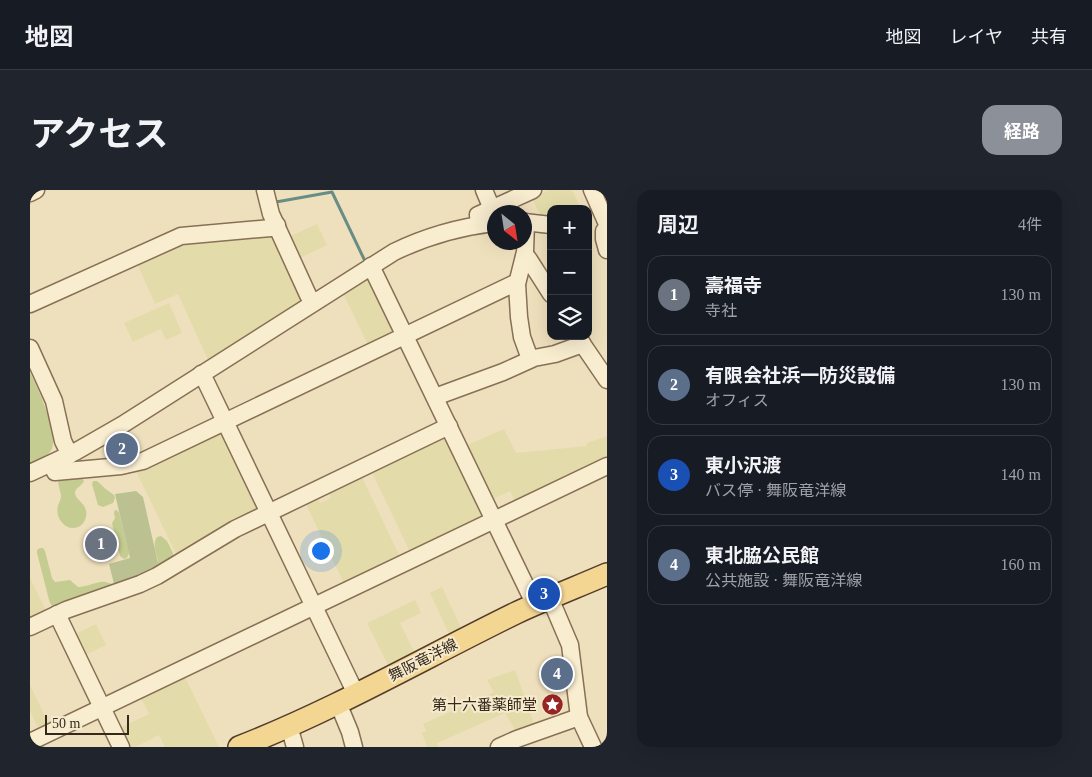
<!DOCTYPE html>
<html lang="ja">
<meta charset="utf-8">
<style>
body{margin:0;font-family:"Times New Roman","Noto Sans JP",serif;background:#20242c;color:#f1f3f6}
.controls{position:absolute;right:15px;top:15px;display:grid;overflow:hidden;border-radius:10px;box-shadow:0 5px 20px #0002}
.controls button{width:45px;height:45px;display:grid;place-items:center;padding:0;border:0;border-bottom:1px solid #363941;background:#171b24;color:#f1f3f6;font:25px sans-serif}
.compass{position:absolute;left:457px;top:15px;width:45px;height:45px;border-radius:50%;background:#171b24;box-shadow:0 5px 20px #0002;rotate:150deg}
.scale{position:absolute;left:15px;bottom:12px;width:84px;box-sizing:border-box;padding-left:5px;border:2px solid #36281b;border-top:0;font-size:14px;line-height:18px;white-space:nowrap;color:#36281b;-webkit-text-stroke:4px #f6eacd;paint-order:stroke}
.you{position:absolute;left:290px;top:360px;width:18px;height:18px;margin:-12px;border:4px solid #fff;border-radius:50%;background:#1a73e8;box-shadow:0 0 0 8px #1a73e833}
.badge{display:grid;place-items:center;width:32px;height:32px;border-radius:50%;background:#8c9099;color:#fff;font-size:16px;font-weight:700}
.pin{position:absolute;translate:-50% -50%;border:2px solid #fff;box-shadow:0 1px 5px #0006}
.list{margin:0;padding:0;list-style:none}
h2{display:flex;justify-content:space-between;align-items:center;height:65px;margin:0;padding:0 20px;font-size:21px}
h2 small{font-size:16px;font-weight:400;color:#9ea1a6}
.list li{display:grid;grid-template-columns:32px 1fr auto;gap:15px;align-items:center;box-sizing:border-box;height:80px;margin:0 10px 10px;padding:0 10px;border:1px solid #363941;border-radius:15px}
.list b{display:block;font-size:19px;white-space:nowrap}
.list p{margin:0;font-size:16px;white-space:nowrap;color:#9ea1a6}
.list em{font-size:16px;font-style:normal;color:#9ea1a6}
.icon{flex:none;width:28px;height:28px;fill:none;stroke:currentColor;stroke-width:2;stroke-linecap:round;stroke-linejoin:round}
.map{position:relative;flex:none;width:577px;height:557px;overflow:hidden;border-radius:15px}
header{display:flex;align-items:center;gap:30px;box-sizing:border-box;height:70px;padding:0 25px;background:#171b24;border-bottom:1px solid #363941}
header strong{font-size:24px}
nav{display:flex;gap:28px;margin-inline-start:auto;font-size:18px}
.intro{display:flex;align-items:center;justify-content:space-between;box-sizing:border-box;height:120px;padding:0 30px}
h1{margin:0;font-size:35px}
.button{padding:12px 22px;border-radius:15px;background:#8c9099;color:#fff;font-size:18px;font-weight:700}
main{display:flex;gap:30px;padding:0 30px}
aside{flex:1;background:#171b24;border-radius:15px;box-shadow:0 5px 20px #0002}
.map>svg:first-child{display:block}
</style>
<header>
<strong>地図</strong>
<nav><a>地図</a><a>レイヤ</a><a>共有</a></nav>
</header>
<div class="intro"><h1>アクセス</h1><a class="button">経路</a></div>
<main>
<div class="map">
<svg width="577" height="557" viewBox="0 0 577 557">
<rect width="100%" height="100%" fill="#efe0bd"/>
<g fill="#e4dbaa">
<polygon points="519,0 542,0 551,19 521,19 521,28 511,27 502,8"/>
<polygon points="287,34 297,55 266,70 256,48"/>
<polygon points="246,42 277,110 179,172 148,104 125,114 106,71 152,50"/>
<polygon points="339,84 369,145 340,159 312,101"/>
<polygon points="139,113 152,143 136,150 131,139 103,152 94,133"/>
<polygon points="191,238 231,319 148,368 104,277"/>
<polygon points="474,239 486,263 556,256 557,253 577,246 577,270 485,311 480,301 459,311 433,257"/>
<polygon points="415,242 455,326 380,362 340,278"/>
<polygon points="330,283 370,367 314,393 274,310 286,304 290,313 301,308 297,299"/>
<polygon points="0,388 18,424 0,433"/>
<polygon points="412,397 433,442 421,448 400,403"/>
<polygon points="385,410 391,423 370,433 386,466 360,479 337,433"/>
<polygon points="66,434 76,455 51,467 41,446"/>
<polygon points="485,480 506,539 488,545 475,523 407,553 408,557 397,557 392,543 396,541 393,534 464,502 457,490"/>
<polygon points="155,487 189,557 135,557 129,545 105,557 93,557 85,540 119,524 111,508"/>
<polygon points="0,495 19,535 9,540 0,521"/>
</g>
<g fill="#c5cc91">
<path d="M 0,182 C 7,197 32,249 20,262 C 16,267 6,270 0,274 Z"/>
<path d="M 51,286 L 54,291 C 52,296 45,298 45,303 C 45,311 61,314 55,330 C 53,335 48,338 43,338 C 33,338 25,326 28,316 C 29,312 31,310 31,305 C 30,300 28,295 28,290 Z"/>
<polygon points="63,291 67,291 77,300 84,305 85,308 83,313 73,317 68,315 62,294"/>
<polygon points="85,320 86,320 89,322 99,363 97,368 94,369 90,366 82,333 85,328 84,323"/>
<path d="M 131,346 L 137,351 L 143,363 L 143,367 L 142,370 L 125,382 L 25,417 L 21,415 L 19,410 L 7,363 L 7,360 L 10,358 L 13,358 L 15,361 L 22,388 L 25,392 L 40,390 L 48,397 C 56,397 63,393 71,392 C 76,391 78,394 83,394 C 93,394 117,380 126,375 L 128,373 L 128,370 C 126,363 122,354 127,347 Z"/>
</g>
<polygon fill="#bbc191" points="106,301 113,307 128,373 127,375 106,386 84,394 79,374 100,368 85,304"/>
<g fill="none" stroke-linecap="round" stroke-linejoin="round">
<polyline stroke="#688d84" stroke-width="3" points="247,15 246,12 302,2 334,69"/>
<defs>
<g id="minor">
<polyline points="235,0 241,24 278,105 283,113"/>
<polyline points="454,0 462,19"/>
<polyline points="562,0 577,34"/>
<polyline points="0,3 6,0"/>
<polyline points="494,32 521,35"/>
<polyline points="496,32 495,62 487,94 489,127 492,147 500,169"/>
<polyline points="449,34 448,25 503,0"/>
<polyline points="574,41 574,49 577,60"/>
<polyline points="494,67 498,68 521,104"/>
<polyline points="341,76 505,415"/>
<polyline points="0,114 151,46 241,38 247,35"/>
<polyline points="547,146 577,190"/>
<polyline points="0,158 24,211 33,251 40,265"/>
<polyline points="171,184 176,192 326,504"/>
<polyline points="405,207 473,182 504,168 525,164 547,156 552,153"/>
<polyline points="21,274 25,282 91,276 113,271 483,94 487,94"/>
<path d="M 0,283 L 45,262 L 92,235 L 364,62 C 397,46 429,37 464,33"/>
<polyline points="520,408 540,455 549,527 563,557"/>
<polyline points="27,424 91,557"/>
<polyline points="0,437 36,420 110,394 127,386 205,339 419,236"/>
<polyline points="308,513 320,542 324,557"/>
<polyline points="259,536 265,557"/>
<polyline points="0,552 577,276"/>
<polyline points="469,557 487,549 549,527"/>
</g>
<path id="major" d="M 209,557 C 304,520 394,468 486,423 C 516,409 547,397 577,384"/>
</defs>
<use href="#minor" stroke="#877056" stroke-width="19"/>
<use href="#major" stroke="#543e2b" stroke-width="24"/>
<use href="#minor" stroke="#f9edd0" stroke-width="16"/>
<use href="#major" stroke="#f4d693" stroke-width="21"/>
</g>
<defs>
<symbol id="sight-disc" viewBox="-11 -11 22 22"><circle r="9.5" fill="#972525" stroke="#f6eacd"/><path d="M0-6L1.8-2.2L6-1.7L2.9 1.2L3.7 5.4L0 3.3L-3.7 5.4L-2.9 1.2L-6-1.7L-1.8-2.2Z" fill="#fff"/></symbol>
</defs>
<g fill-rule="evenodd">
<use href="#sight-disc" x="510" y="502" width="25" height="25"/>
</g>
<g text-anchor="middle" stroke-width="4" stroke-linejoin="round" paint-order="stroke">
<g font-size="15" fill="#36281b" stroke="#f6eacd">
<text transform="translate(393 470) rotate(-27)" y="5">舞阪竜洋線</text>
</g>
<g font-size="15" fill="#36281b" stroke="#f6eacd" text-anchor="end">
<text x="507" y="520">第十六番薬師堂</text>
</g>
</g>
</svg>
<div class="controls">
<button>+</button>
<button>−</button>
<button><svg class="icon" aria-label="layers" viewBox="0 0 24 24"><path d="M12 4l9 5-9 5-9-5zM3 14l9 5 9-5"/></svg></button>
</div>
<svg class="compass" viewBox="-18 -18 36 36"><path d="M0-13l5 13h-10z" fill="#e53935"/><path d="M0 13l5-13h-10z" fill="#9ea1a6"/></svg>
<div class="scale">50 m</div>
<div class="you"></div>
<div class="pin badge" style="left:71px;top:354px;background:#6b7280">1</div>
<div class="pin badge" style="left:92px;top:259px;background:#5c6f8a">2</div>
<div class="pin badge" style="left:514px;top:404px;background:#1a4fb4">3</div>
<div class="pin badge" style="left:527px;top:484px;background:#5c6f8a">4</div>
</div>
<aside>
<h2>周辺<small>4件</small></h2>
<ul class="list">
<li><span class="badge" style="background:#6b7280">1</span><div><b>壽福寺</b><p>寺社</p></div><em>130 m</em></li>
<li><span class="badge" style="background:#5c6f8a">2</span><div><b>有限会社浜一防災設備</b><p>オフィス</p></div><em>130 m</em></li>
<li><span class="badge" style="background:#1a4fb4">3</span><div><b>東小沢渡</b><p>バス停 · 舞阪竜洋線</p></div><em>140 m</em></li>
<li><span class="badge" style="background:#5c6f8a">4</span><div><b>東北脇公民館</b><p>公共施設 · 舞阪竜洋線</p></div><em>160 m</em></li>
</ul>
</aside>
</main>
